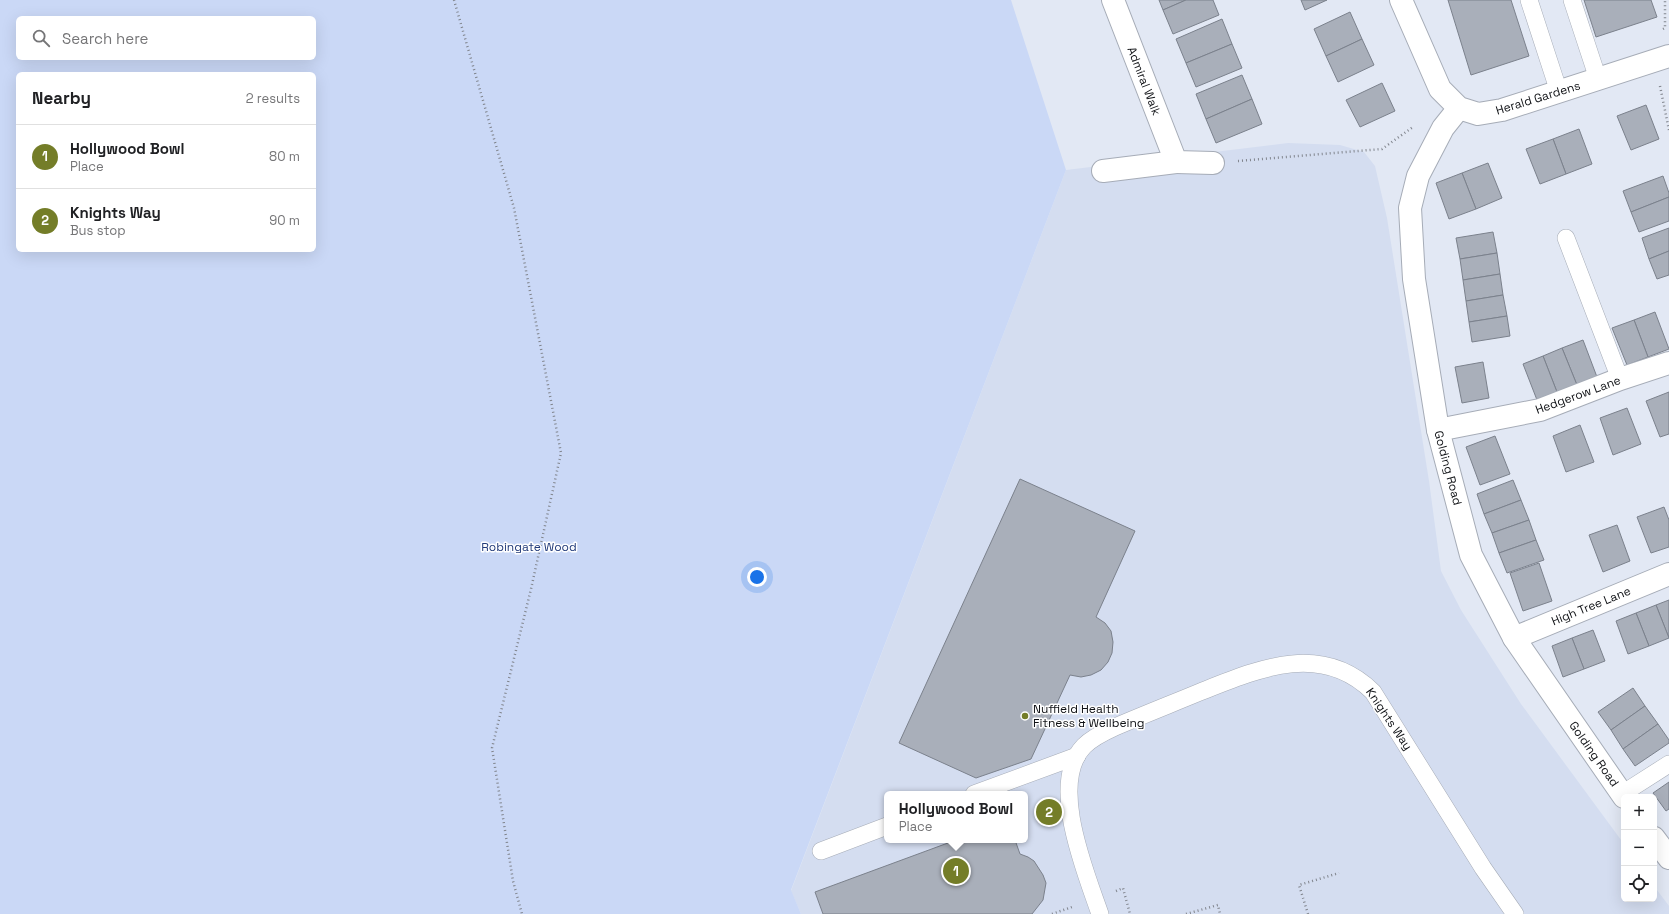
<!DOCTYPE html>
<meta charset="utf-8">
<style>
body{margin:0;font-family:"Space Grotesk",sans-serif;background:#f6f6f6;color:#202124}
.controls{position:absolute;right:12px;bottom:12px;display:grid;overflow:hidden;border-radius:6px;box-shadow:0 4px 16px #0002}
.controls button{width:36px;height:36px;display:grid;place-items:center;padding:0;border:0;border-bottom:1px solid #e0e0e0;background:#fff;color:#202124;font:20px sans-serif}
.you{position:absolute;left:757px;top:577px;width:14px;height:14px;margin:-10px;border:3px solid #fff;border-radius:50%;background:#1a73e8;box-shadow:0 0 0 6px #1a73e833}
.badge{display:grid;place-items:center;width:26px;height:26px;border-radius:50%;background:#747d28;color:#fff;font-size:13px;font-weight:700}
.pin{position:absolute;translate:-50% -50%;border:2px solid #fff;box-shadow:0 1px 4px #0006}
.popup{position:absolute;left:884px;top:791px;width:144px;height:52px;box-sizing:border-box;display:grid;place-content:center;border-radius:6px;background:#fff;filter:drop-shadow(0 1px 3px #0005);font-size:13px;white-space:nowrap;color:#757577}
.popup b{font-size:15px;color:#202124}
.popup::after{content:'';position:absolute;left:50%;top:100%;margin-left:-8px;border:8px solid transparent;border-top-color:#fff}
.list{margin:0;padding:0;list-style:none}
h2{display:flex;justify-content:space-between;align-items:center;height:52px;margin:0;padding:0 16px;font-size:17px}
h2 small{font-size:13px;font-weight:400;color:#757577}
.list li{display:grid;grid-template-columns:26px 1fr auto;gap:12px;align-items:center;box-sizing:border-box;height:64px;padding:0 16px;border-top:1px solid #e0e0e0}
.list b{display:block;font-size:15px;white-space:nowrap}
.list p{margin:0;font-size:13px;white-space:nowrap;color:#757577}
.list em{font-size:13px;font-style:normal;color:#757577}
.icon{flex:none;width:22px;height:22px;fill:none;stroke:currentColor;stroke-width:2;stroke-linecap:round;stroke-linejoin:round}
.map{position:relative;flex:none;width:1669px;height:914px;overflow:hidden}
.search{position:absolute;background:#fff;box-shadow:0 4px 16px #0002;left:16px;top:16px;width:300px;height:44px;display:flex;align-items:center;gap:10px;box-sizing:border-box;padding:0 14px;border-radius:6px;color:#757577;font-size:15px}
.panel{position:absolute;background:#fff;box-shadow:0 4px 16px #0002;left:16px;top:72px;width:300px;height:180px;border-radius:6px}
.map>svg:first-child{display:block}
</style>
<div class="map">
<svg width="1669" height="914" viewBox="0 0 1669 914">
<rect width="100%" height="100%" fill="#e2e8f4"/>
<path fill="#d4ddf0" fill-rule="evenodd" d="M 1288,143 L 1340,145 L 1364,152 L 1375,166 L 1387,218 L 1429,481 L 1441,571 L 1461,610 L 1521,704 L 1624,844 L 1624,899 L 1654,899 L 1654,886 L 1669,906 L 1669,914 L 801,914 L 791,891 L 1066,170 ZM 887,794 L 1025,794 L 1025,840 L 887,840 Z"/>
<path fill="#cad8f6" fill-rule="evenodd" d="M 0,0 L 1011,0 L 1066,170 L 791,890 L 801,914 L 0,914 ZM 18,18 L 314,18 L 314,58 L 18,58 ZM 18,74 L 314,74 L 314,250 L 18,250 Z"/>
<g fill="#a9afba" stroke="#7b818c">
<polygon points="1159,0 1186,0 1163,10"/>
<polygon points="1186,0 1213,0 1219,15 1173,34 1163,10"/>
<polygon points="1301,0 1327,0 1305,10"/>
<polygon points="1448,0 1511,0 1529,56 1471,75"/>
<polygon points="1584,0 1651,0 1657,17 1596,37"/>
<polygon points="1350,12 1362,39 1326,56 1314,29"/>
<polygon points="1222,19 1232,44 1186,63 1176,39"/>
<polygon points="1362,39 1374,65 1338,82 1326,56"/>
<polygon points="1232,44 1242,68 1196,87 1186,63"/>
<polygon points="1242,75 1252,99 1206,119 1196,94"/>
<polygon points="1382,83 1395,111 1360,127 1346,100"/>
<polygon points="1252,99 1262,124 1216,143 1206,119"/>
<polygon points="1646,105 1659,139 1631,150 1617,116"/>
<polygon points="1579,129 1592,164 1566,174 1553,139"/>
<polygon points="1553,139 1566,174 1540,184 1526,149"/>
<polygon points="1488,163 1502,198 1476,209 1462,173"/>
<polygon points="1462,173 1476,209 1449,219 1436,183"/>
<polygon points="1663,176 1669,193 1669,197 1631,212 1623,191"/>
<polygon points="1669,197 1669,221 1639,232 1631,212"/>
<polygon points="1669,228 1669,251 1649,259 1642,238"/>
<polygon points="1493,232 1497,253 1460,259 1456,238"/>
<polygon points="1669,251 1669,275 1657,279 1649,259"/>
<polygon points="1497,253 1500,274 1463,280 1460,259"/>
<polygon points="1500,274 1503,295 1466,301 1463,280"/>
<polygon points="1503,295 1507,316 1469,322 1466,301"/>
<polygon points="1655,312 1669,349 1648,357 1634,320"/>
<polygon points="1507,316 1510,336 1472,342 1469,322"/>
<polygon points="1634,320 1648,357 1627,365 1612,328"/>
<polygon points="1583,340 1597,377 1577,385 1562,348"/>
<polygon points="1562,348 1577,385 1557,392 1543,356"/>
<polygon points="1543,356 1557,392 1537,400 1523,364"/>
<polygon points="1483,362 1489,398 1462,403 1455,367"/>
<polygon points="1669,392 1669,434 1660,437 1646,401"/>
<polygon points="1627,408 1641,444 1613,455 1600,418"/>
<polygon points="1580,425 1594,462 1566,472 1553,436"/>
<polygon points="1495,436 1510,474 1480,485 1466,447"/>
<polygon points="1020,479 1135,531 1096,617 1105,623 1111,631 1113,642 1112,653 1108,662 1101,670 1091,675 1081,677 1070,675 1031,759 976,778 899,743"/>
<polygon points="1513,480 1521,500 1484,514 1477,494"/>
<polygon points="1521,500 1529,520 1492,533 1484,514"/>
<polygon points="1664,507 1669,520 1669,547 1651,553 1637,517"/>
<polygon points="1529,520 1536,540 1499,553 1492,533"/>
<polygon points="1617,525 1630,561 1603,572 1589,535"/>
<polygon points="1536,540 1544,560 1507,573 1499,553"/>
<polygon points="1539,563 1552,601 1523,611 1510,573"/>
<polygon points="1669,600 1669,638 1656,605"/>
<polygon points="1656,605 1669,638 1649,646 1636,613"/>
<polygon points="1636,613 1649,646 1628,654 1616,621"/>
<polygon points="1593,630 1605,661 1584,669 1572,638"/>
<polygon points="1572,638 1584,669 1563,677 1552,646"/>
<polygon points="1633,688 1645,706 1611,730 1598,712"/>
<polygon points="1645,706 1658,724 1623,749 1611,730"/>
<polygon points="1658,724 1669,740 1669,743 1635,766 1623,749"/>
<polygon points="1669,782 1669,809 1666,811 1653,793"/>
<polygon points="956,840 1015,840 1020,854 1028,857 1034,861 1043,875 1046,883 1043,900 1032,914 823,914 815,892"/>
</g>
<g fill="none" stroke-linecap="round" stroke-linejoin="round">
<defs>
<g id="service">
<polyline points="1529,0 1559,92"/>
<polyline points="1572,0 1598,79"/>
<polyline points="1566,238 1620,379"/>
<polyline points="974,794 1077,756"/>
<polyline points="1622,794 1669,764"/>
<polyline points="821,851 887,826"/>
<path d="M 1100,914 C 1086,873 1048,783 1084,746 C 1092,738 1104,732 1115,727 C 1143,715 1171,704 1200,692 C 1258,669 1321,641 1373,692 L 1483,868 L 1515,914"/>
</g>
<g id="minor">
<polyline points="1113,0 1176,162 1213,163"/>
<polyline points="1401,0 1440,89 1459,108 1478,114 1502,110 1669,56"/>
<polyline points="1459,108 1443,128 1418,176 1410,208 1414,279 1438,430 1471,555 1514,638 1624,797"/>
<polyline points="1103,171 1176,162"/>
<polyline points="1438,430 1540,410 1620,379 1669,363"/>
<polyline points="1514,638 1669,574"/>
<polyline points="1654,838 1669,858"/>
</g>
</defs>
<use href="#service" stroke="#a6acb7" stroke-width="18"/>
<use href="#minor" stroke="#a6acb7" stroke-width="24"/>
<g stroke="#81858d" stroke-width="2.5" stroke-dasharray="1 3" stroke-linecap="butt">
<polyline points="454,0 514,208 561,453 531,589 492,748 513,881 522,914"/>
<polyline points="1663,29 1665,28 1665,0"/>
<polyline points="1660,86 1669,130"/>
<polyline points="1238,161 1382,149 1413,127"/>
<polyline points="1116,891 1123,888 1130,914"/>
<polyline points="1052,914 1072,907"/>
<polyline points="1186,914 1218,905 1220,914"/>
<polyline points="1308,914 1299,885 1339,873"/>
</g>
<use href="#service" stroke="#fff" stroke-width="17"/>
<use href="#minor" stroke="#fff" stroke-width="22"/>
</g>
<circle fill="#747d28" stroke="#fff" stroke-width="1.5" cx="1025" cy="716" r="4"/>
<g text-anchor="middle" stroke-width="3" stroke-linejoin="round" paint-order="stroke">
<g font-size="12" fill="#0f1115" stroke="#fff">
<text transform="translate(1144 81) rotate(69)" y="4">Admiral Walk</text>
<text transform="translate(1538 98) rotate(-17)" y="4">Herald Gardens</text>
<text transform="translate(1578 395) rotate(-20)" y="4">Hedgerow Lane</text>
<text transform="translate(1448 468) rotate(75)" y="4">Golding Road</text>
<text transform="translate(1591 606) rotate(-22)" y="4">High Tree Lane</text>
<text transform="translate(1389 719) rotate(56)" y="4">Knights Way</text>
<text transform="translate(1594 754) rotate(55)" y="4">Golding Road</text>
</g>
<g font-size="12" fill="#223b7a" stroke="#fff">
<text x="529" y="551">Robingate Wood</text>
</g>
<g font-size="12" fill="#0f1115" stroke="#fff" text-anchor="start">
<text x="1033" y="713">Nuffield Health<tspan x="1033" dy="14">Fitness &amp; Wellbeing</tspan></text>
</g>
</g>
</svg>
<div class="controls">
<button>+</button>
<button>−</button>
<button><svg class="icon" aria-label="locate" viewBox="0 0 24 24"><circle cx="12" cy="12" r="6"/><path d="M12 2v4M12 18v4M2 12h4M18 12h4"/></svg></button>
</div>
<div class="you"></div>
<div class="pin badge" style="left:956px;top:871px">1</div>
<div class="popup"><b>Hollywood Bowl</b>Place</div>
<div class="pin badge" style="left:1049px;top:812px">2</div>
<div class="search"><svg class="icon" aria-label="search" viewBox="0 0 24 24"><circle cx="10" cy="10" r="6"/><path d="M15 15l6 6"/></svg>Search here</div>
<section class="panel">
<h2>Nearby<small>2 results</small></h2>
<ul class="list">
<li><span class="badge">1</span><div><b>Hollywood Bowl</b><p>Place</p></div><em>80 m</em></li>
<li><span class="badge">2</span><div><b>Knights Way</b><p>Bus stop</p></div><em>90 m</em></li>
</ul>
</section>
</div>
